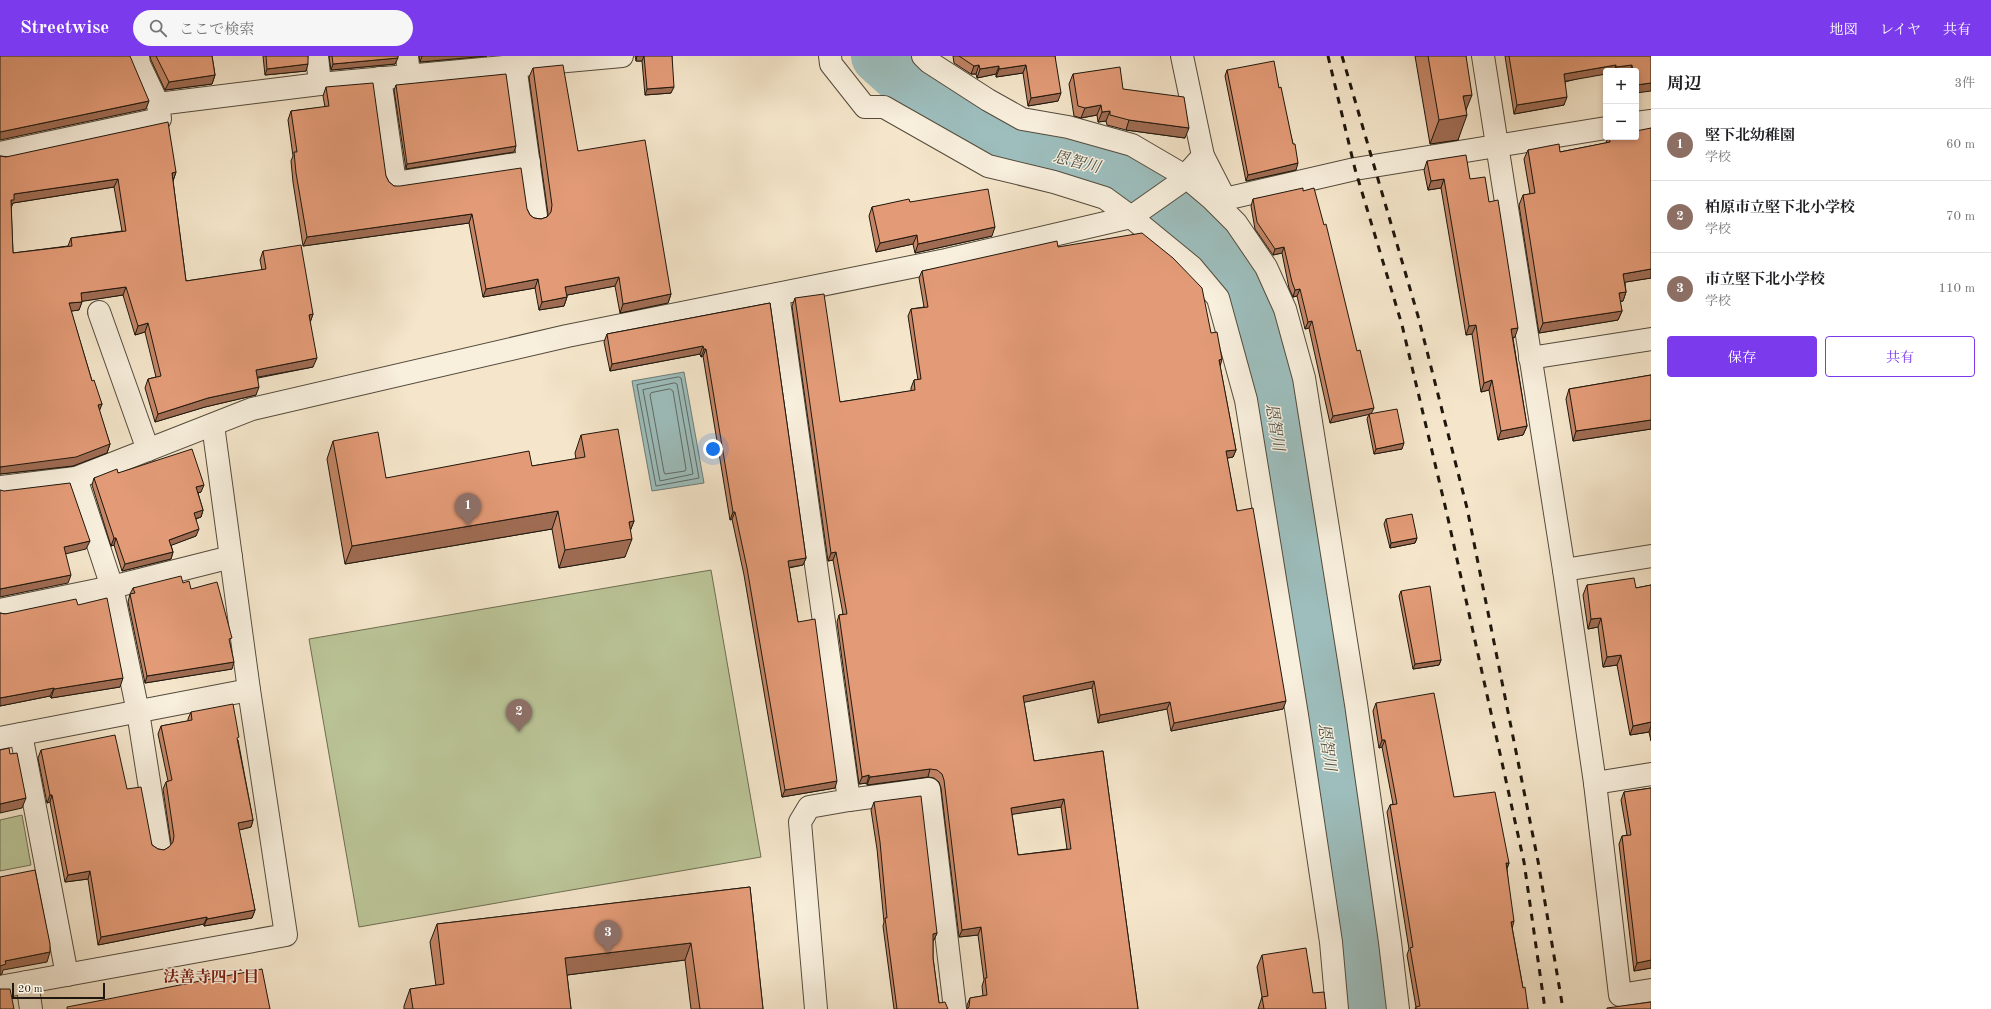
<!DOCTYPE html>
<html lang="ja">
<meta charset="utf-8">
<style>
body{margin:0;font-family:"Old Standard TT","Noto Serif JP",serif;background:#f6f6f6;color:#202124}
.controls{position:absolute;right:12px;top:12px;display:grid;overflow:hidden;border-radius:4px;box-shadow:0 2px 6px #0003}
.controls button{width:36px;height:36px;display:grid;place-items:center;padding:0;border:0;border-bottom:1px solid #e0e0e0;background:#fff;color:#202124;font:20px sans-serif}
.scale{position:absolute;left:12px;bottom:10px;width:93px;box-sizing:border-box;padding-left:4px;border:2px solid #1f170d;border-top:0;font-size:11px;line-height:14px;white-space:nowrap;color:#1f170d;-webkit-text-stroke:3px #f8efdd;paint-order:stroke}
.you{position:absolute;left:713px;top:393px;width:14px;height:14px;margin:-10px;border:3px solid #fff;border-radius:50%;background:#1a73e8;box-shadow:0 0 0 6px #1a73e833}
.badge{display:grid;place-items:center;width:26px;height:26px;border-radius:50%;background:#7c3aed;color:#fff;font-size:13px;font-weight:700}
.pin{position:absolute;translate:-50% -33px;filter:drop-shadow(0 1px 2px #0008)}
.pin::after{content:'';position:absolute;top:21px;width:14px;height:12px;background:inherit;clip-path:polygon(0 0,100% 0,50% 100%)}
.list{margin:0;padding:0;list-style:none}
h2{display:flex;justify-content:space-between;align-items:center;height:52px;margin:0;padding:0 16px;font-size:17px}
h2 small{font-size:13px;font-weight:400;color:#757577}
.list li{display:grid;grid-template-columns:26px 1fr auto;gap:12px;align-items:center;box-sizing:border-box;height:72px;padding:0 16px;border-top:1px solid #e0e0e0}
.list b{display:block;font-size:15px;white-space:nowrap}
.list p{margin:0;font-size:13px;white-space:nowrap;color:#757577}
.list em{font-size:13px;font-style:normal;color:#757577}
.actions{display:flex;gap:8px;padding:12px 16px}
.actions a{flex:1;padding:9px 0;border:1px solid #7c3aed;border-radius:4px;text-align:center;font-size:14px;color:#7c3aed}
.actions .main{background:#7c3aed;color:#fff}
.icon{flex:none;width:22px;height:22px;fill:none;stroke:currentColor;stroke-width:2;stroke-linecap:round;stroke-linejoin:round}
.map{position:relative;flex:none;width:1651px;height:953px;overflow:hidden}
header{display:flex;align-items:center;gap:24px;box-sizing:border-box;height:56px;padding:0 20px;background:#7c3aed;color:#fff}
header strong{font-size:19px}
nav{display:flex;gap:22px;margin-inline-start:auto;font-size:14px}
.search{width:280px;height:36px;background:#f6f6f6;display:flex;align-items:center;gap:10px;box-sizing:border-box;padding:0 14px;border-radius:22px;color:#757577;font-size:15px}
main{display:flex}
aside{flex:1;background:#fff}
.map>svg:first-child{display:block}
</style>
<header>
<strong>Streetwise</strong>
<div class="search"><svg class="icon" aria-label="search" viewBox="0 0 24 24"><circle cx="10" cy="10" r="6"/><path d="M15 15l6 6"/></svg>ここで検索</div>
<nav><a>地図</a><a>レイヤ</a><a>共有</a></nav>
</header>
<main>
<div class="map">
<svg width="1651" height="953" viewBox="0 0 1651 953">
<rect width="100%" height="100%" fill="#f5e6cb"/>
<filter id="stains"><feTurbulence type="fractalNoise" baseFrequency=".005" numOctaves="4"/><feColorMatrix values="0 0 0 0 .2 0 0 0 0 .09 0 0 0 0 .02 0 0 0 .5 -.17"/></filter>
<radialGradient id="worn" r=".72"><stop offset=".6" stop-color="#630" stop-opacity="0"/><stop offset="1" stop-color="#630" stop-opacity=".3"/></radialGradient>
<g fill="#bbc598" stroke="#6d6e52">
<polygon points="711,514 761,801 359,871 309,583"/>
<polygon points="22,759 31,809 0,815 0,764"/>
</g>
<polygon fill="#9dbebd" stroke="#6b7b77" points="684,316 704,427 652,435 632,325"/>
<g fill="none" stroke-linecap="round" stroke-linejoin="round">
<g stroke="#5e6a65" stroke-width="1">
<polygon points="679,321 681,322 699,422 656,430 637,329"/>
<polygon points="675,327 677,328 693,418 660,425 643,334"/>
<polygon points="670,333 673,335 686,413 685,415 665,418 664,416 650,339 651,337"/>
</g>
<polyline stroke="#9dbebd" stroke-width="56" points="879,0 939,54 1017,91 1101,109 1174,150 1220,189 1247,243 1268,318 1313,594 1366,953"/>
<defs>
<g id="street">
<polyline points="138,0 139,8 158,48"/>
<polyline points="317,0 320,28"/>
<polyline points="407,0 409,19"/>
<polyline points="830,0 831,8 865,51 884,51 988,110 1054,126 1105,142 1131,161 1192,211 1218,242 1246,344 1297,659 1331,886 1337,953"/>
<polyline points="923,0 929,6 988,44 1022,63 1068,71 1132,89 1185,120 1211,142 1236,167 1266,211 1285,253 1304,322 1356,648 1390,886 1398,953"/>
<polyline points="1182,0 1203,100 1225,143 1355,113 1606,72"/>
<polyline points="1483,0 1564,514 1595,727 1620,939 1651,934"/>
<polyline points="515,9 536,160"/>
<polyline points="380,22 395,127 529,106"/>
<polyline points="1636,67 1651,65"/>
<polyline points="0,97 160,63 158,48 320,28 622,0"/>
<polyline points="778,238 849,744 809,751 800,766 816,953"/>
<polyline points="99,256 148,394"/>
<polyline points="1530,302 1651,283"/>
<polyline points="76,422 112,531 138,656 159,789"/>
<polyline points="0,431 76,422 252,353 567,280 946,204 1131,161 1178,128 1203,100"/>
<polyline points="1564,514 1651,500"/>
<polyline points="0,554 112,531 231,501"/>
<polyline points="21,678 67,919"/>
<polyline points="0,682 249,634"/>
<polyline points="1595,727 1651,718"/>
<polyline points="849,744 929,733 955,953"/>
<polyline points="27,926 31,953"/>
<polyline points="0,931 286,879 249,634 213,369"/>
</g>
</defs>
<use href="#street" stroke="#544b3c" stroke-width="24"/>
<use href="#street" stroke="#f8efdd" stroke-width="22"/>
<g stroke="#1f170d" stroke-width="3" stroke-dasharray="7 7" stroke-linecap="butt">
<polyline points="1328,0 1355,113 1402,269 1447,458 1524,806 1545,953"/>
<polyline points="1342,0 1418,260 1467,452 1538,805 1563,953"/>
</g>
</g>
<g fill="#c38566" stroke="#1f170d" fill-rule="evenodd">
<polygon points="150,0 212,0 215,19 212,28 165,34 151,4"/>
<polygon points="263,0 308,0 306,15 265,19"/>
<polygon points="329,0 398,0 395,8 331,14"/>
<polygon points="419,0 487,0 420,6"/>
<polygon points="635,0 672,0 671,37 645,39 642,5 636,5"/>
<polygon points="953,0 1055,0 1058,45 1028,50 1023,17 996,21 996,18 977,22 976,18 971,18 954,7"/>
<polygon points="1415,0 1466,0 1466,55 1458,84 1430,88"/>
<polygon points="1505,0 1651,0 1636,15 1606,15 1565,26 1564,49 1514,58"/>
<polygon points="533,12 578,95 671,238 668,247 620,257 615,230 567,239 567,241 564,250 539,254 535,232 483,241 469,167 303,190 293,126 291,105 293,100 288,64 291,55 325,51 323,40 326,31 386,120 389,126 394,130 527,153 530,159 534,162 541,163 547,161 548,158 529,21"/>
<polygon points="1227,14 1279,32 1293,88 1296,114 1246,125 1225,20"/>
<polygon points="1073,18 1123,33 1185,82 1126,74 1107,69 1106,65 1098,66 1097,59 1081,62 1074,60 1069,28"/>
<polygon points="396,29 514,96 406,113 394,34"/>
<polygon points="1651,72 1651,222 1625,226 1626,236 1623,245 1620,246 1622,255 1618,264 1539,277 1519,149 1523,139 1530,138 1524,103 1528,94 1560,96 1606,87 1608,81 1636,81"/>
<path d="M 0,100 L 176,116 L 173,125 L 186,225 L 262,214 L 260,204 L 263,195 L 313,258 L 310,266 L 313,311 L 258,322 L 256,339 L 205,351 L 155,366 L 145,332 L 148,323 L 156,321 L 145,276 L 135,279 L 123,239 L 82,245 L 79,254 L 71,255 L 92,325 L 102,348 L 99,354 L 110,388 L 107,397 L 73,410 L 0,418 ZM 114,131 L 122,175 L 71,182 L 68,190 L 13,197 L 11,151 L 13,147 Z"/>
<polygon points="1427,105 1470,123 1489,146 1515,281 1513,282 1527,370 1523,379 1498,384 1489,334 1481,336 1472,278 1466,279 1441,132 1428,134 1424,114"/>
<polygon points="1303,135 1371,358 1402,393 1374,398 1367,363 1369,358 1330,367 1309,272 1305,273 1297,240 1293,241 1289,232 1282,197 1273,199 1255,173 1251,150 1253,143"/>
<polygon points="910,146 992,180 915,197 913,188 876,196 869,160 872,151"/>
<path d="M 1058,191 L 1211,277 L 1220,310 L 1236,394 L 1233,401 L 1227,402 L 1237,455 L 1283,653 L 1171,675 L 1167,653 L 1098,667 L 1092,632 L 1024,646 L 1034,705 L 1103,695 L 1138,953 L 967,953 L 967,949 L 970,942 L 983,940 L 982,930 L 984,924 L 978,879 L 959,881 L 941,732 L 939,726 L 934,722 L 928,721 L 867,729 L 867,727 L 859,728 L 837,566 L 839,559 L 843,558 L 833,504 L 828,505 L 792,250 L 795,242 L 840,346 L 911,335 L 911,332 L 914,324 L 918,324 L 908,260 L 911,253 L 924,251 L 919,222 L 922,215 ZM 1061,751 L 1067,793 L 1018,799 L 1012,758 Z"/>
<polygon points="770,247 806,502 803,509 789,512 798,566 835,732 782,741 744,519 732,463 730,464 703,300 701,301 700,298 610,315 604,286 607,278"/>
<polygon points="1651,319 1651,373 1573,385 1566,343 1569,333"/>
<polygon points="581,379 634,465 630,475 625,501 559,512 552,473 345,508 327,403 333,385 386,422 532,410 576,403 575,397"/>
<polygon points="118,417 201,436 198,437 203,454 201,461 196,463 196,480 171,489 173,496 171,503 122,515 114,489 111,490 92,429 94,422"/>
<polygon points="1386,463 1417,482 1415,487 1390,492 1384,468"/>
<polygon points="183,527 191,533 230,587 232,613 145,627 128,546 130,538 133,532"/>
<polygon points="1587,529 1636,532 1651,529 1651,685 1649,676 1630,679 1617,609 1603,611 1598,571 1588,573 1583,539"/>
<polygon points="1401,535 1441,604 1439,609 1413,613 1399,540"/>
<polygon points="78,549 120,631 51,642 50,640 0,650 0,557 5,558"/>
<polygon points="1376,647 1509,807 1507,813 1512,871 1523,932 1528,953 1415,953 1416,951 1407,899 1409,893 1387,756 1390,749 1393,748 1382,691 1379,692 1373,655"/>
<polygon points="191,656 238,684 253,764 251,771 239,774 255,854 252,862 204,870 204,868 98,889 88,823 65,826 50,746 47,747 38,702 41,694 127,733 152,789 158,793 164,794 169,791 171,789 171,787 163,733 166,726 168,725 158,678 161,670 188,665 188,663"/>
<polygon points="1651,732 1651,912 1634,915 1619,788 1622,780 1627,779 1621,744 1624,736"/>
<polygon points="874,746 937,877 934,884 933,885 933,902 939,947 948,953 894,953 883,870 884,866 877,793 871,754"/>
<polygon points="750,831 763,953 691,953 685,904 567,919 571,953 404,953 404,950 410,933 436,930 430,886 437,868"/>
<polygon points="1262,899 1313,937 1326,953 1258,953 1262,941 1257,911"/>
</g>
<g fill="#9f6c53" stroke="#1f170d">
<polygon points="422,0 487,0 420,6"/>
<polygon points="637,0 644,0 642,5 636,5"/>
<polygon points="398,2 395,8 331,14 333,8"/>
<polygon points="308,8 306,15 265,19 267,13"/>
<polygon points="979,9 976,18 971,18 974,10"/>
<polygon points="1026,9 1023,17 996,21 999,13"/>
<polygon points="1616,9 1614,15 1606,15 1606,18 1561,26 1564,18"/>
<polygon points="1632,9 1630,15 1615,15 1616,11"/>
<polygon points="999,10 996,18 977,22 980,13"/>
<polygon points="215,19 212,28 165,34 169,26"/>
<polygon points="1651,27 1651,35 1636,37 1636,29"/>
<polygon points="674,31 671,37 645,39 647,33"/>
<polygon points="1061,37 1058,45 1028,50 1031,42"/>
<polygon points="1472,39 1464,59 1467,59 1458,84 1430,88 1439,64 1463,40"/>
<polygon points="1567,41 1564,49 1514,58 1517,49"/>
<polygon points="149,45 146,53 0,84 0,76"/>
<polygon points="1101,49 1097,59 1081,62 1085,52"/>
<polygon points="1110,55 1106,65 1098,66 1102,56"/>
<polygon points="1129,64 1189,72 1185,82 1126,74"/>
<polygon points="516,90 514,96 406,113 407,108"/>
<polygon points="1298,107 1296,114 1246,125 1248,119"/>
<polygon points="176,116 173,125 172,117"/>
<polygon points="118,123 114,131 13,147 11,152 11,144 14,138"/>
<polygon points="1444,123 1441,132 1428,134 1431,125"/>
<polygon points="472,158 469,167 303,190 307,181"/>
<polygon points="995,171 992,180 915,197 918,188"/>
<polygon points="917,179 913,188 876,196 880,187"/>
<polygon points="1284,191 1282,197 1273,199 1275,193"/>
<polygon points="1651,213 1651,222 1620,227 1623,218"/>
<polygon points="619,221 615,230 562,240 565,231"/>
<polygon points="538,223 535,232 483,241 486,233"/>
<polygon points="126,231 123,239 78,246 81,237"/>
<polygon points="1300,233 1297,240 1293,241 1295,234"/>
<polygon points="1626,236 1623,245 1615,246 1619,237"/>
<polygon points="671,238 668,247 620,257 623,248"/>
<polygon points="567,241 564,250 539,254 542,246"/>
<polygon points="82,246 79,254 65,256 69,247"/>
<polygon points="1622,255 1618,264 1539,277 1543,267"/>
<polygon points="313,258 310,267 309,259"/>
<polygon points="1312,265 1309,272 1305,273 1308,266"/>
<polygon points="148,267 145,276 135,279 138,270"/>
<polygon points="1476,269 1472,278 1466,279 1469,270"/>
<polygon points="1518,272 1515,281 1508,283 1511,273"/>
<polygon points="703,290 700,298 610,315 612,308"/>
<polygon points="704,293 706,293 703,300 701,301"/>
<polygon points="317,302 313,311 253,322 256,314"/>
<polygon points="1222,303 1220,311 1219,304"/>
<polygon points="1492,324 1489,334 1481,336 1484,327"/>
<polygon points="259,331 256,339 205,351 155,366 158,358 208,342"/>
<polygon points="102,348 99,356 98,349"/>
<polygon points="1374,352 1371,358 1330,367 1333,360"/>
<polygon points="1651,364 1651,373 1573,385 1576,375"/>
<polygon points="1527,370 1523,379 1498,384 1501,375"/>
<polygon points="1404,387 1402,393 1374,398 1376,393"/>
<polygon points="110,388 107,397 73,410 0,418 0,411"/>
<polygon points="1236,394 1233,401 1223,403 1226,395"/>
<polygon points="204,429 201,436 193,438 196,431"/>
<polygon points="203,454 201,461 191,464 194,457"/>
<polygon points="558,455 552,473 345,508 352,490"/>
<polygon points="733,456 735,456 732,463 730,464"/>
<polygon points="634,465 627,483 632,483 625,501 559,512 565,494 629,466"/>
<polygon points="199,473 196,480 167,491 169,484"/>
<polygon points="114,482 116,482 114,489 111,490"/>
<polygon points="1417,482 1415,487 1390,492 1391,487"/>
<polygon points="90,485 86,493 61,499 64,491"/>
<polygon points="173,496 171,503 122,515 125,508"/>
<polygon points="836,496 833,504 828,505 831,497"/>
<polygon points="806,502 803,509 785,512 788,505"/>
<polygon points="71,519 68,527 0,541 0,533"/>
<polygon points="1601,562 1598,571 1588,573 1591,563"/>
<polygon points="1621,599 1617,609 1603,611 1607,601"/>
<polygon points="1441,604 1439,609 1413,613 1415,608"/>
<polygon points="234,606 232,613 145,627 147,620"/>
<polygon points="123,622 120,631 51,642 54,633"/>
<polygon points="1094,625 1092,632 1021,647 1023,640"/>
<polygon points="54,632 50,640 0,650 0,642"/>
<polygon points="1286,645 1283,653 1171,675 1174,667"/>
<polygon points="1170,646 1167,653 1098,667 1100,659"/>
<polygon points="1651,666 1651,670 1649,676 1630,679 1633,670"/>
<polygon points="1382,684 1385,684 1382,691 1379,692"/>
<polygon points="930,713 928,721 867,729 870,721"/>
<polygon points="869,719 867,727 859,728 862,721"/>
<polygon points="837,725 835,732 782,741 785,734"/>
<polygon points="50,739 52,739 50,746 47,747"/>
<polygon points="26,742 22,752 0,757 0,748"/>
<polygon points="1064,743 1061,751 1008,759 1011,752"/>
<polygon points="253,764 251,771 235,775 238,767"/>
<polygon points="1506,807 1509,807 1506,814"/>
<polygon points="90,815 88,823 65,826 68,819"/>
<polygon points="255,854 252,862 204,870 207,863"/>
<polygon points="207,861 204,868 98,889 101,881"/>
<polygon points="1514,865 1512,873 1511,866"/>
<polygon points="981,871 978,879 959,881 962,874"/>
<polygon points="937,877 934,884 930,885 933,878"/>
<polygon points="691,887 685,904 559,920 565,902"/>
<polygon points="50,896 47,906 3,914 2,918 0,919 0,910 5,905"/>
<polygon points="1651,904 1651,912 1634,915 1637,907"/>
</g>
<g fill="#e39b77" stroke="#1f170d" fill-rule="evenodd">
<polygon points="0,0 130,0 149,45 0,76"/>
<polygon points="156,0 212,0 215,19 169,26"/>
<polygon points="266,0 308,0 308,8 267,13"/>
<polygon points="332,0 398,0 398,2 333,8"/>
<polygon points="644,0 672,0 674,31 647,33"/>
<polygon points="959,0 1055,0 1061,37 1031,42 1026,9 999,13 999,10 980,13 979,9 974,10"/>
<polygon points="1428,0 1466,0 1472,39 1463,40 1467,59 1439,64"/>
<polygon points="1509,0 1651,0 1651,27 1636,29 1636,15 1633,15 1632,9 1616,11 1616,9 1564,18 1567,41 1517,49"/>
<polygon points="1274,5 1279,32 1281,31 1293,88 1295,88 1298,107 1248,119 1227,14"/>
<polygon points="563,9 578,95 645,84 671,238 623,248 619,221 565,231 567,241 542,246 538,223 486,233 472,158 307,181 296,117 294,96 297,96 291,55 329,50 326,31 373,27 386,120 389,126 394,130 400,130 521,112 527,153 530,159 534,162 541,163 547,161 551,156 552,149 533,12"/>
<polygon points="1120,11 1123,33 1184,41 1189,72 1129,64 1110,59 1110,55 1102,56 1101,49 1085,52 1078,50 1073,18"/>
<polygon points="506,18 516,90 407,108 396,29"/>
<path d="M 168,66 L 176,116 L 172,117 L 186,225 L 266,213 L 263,195 L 301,189 L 313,258 L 309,259 L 317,302 L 256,314 L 259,331 L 208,342 L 158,358 L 148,323 L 161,320 L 148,267 L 138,270 L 126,231 L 81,237 L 82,246 L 69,247 L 92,325 L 94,324 L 102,348 L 98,349 L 110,388 L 76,401 L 0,411 L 0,100 L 6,101 ZM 118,123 L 126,175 L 71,182 L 72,190 L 13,197 L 11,144 L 14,144 L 14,138 Z"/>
<polygon points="1651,72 1651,213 1623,218 1626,236 1619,237 1622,255 1543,267 1523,139 1535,137 1528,94 1559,88 1560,96 1610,86 1609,81 1636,81 1636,75"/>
<polygon points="1466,99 1470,123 1485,121 1489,146 1498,144 1518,272 1511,273 1527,370 1501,375 1492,324 1484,327 1476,269 1469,270 1444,123 1431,125 1427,105"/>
<polygon points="1303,132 1303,135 1314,132 1324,169 1326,168 1357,295 1360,294 1374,352 1333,360 1312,265 1308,266 1300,233 1295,234 1292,226 1284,191 1275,193 1257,166 1253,143"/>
<polygon points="988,133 995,171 918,188 917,179 880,187 872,151 909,143 910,146"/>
<path d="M 1142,177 L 1173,202 L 1202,232 L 1211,277 L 1217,276 L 1222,303 L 1219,304 L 1236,394 L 1226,395 L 1237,455 L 1253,452 L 1286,645 L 1174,667 L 1170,646 L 1100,659 L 1094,625 L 1023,640 L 1034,705 L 1103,695 L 1138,953 L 967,953 L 969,951 L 970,942 L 987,939 L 985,922 L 987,922 L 981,871 L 962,874 L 944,724 L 942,718 L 937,714 L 930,713 L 870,721 L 869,719 L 862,721 L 839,559 L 847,558 L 836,496 L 831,497 L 795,242 L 824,238 L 840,346 L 915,334 L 914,324 L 921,323 L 911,253 L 928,251 L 922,215 L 1057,185 L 1058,191 ZM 1064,743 L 1071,793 L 1018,799 L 1011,752 Z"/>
<polygon points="770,247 806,502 788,505 798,566 815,563 837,725 785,734 747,512 735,456 733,456 706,293 704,293 703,290 612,308 607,278"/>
<polygon points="1651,319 1651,364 1576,375 1569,333"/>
<polygon points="1397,353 1404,387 1376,393 1369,358"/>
<polygon points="618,373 634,465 629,466 632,483 565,494 558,455 352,490 333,385 378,376 386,422 529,395 532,410 585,401 581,379"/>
<polygon points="192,393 204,429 196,431 203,454 194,457 199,473 169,484 173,496 125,508 116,482 114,482 94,422 117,413 118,417"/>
<polygon points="70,427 90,485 64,491 71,519 0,533 0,434 4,435"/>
<polygon points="1412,458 1417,482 1391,487 1386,463"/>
<polygon points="181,520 183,527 189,525 191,533 217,526 232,582 229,583 234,606 147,620 130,538 135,537 133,532"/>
<polygon points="1634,522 1636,532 1651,529 1651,666 1633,670 1621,599 1607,601 1601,562 1591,563 1587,529"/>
<polygon points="1430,530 1441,604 1415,608 1401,535"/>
<polygon points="107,542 123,622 54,633 54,632 0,642 0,557 5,558 76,543 78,549"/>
<polygon points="1434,637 1454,741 1495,736 1509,807 1506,807 1514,865 1511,866 1523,932 1525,931 1528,953 1416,953 1416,951 1420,950 1410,892 1413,891 1390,749 1397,748 1385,684 1382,684 1376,647"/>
<polygon points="233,648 239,681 237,682 253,764 238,767 255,854 207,863 207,861 101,881 90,815 68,819 52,739 50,739 41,694 115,679 127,733 141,731 152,789 158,793 164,794 169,791 173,786 174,780 166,726 172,724 161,670 192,664 191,656"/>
<polygon points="9,692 10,698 17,697 26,742 0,748 0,694"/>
<polygon points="1651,732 1651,904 1637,907 1622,780 1631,779 1624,736"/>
<polygon points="921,740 937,877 933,878 933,902 939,947 945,946 948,953 897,953 885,862 887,862 880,786 874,746"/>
<polygon points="35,814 50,888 50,896 5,905 6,908 0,910 0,821"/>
<polygon points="750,831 763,953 700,953 691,887 565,902 571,953 413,953 410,933 444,928 437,868"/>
<polygon points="1306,892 1313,937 1324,936 1326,953 1264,953 1262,941 1268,940 1262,899"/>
<polygon points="262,913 270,953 67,953 67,951"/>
<polygon points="0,933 10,933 14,953 0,953"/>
<polygon points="1651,946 1651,953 1607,953 1607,952"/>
</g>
<g text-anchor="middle" stroke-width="3" stroke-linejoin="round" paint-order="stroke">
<g font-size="16" font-style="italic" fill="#4b514b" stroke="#f8efdd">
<text transform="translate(1077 105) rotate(14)" y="6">恩智川</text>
<text transform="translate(1276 371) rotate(81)" y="6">恩智川</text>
<text transform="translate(1328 691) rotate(82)" y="6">恩智川</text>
</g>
<g font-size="16" font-weight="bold" fill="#7a1f14" stroke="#f8efdd">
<text x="211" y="926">法善寺四丁目</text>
</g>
</g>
<rect width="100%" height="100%" filter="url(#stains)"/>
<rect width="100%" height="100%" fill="url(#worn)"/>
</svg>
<div class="controls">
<button>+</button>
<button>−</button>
</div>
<div class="scale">20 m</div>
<div class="you"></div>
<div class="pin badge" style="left:468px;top:470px;background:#8d6e63">1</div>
<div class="pin badge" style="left:519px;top:676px;background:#8d6e63">2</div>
<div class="pin badge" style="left:608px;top:897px;background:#8d6e63">3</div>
</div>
<aside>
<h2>周辺<small>3件</small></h2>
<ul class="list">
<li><span class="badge" style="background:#8d6e63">1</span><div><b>堅下北幼稚園</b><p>学校</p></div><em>60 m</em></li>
<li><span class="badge" style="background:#8d6e63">2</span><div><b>柏原市立堅下北小学校</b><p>学校</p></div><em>70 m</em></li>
<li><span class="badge" style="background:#8d6e63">3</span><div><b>市立堅下北小学校</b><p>学校</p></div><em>110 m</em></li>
</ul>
<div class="actions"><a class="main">保存</a><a>共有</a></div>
</aside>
</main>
